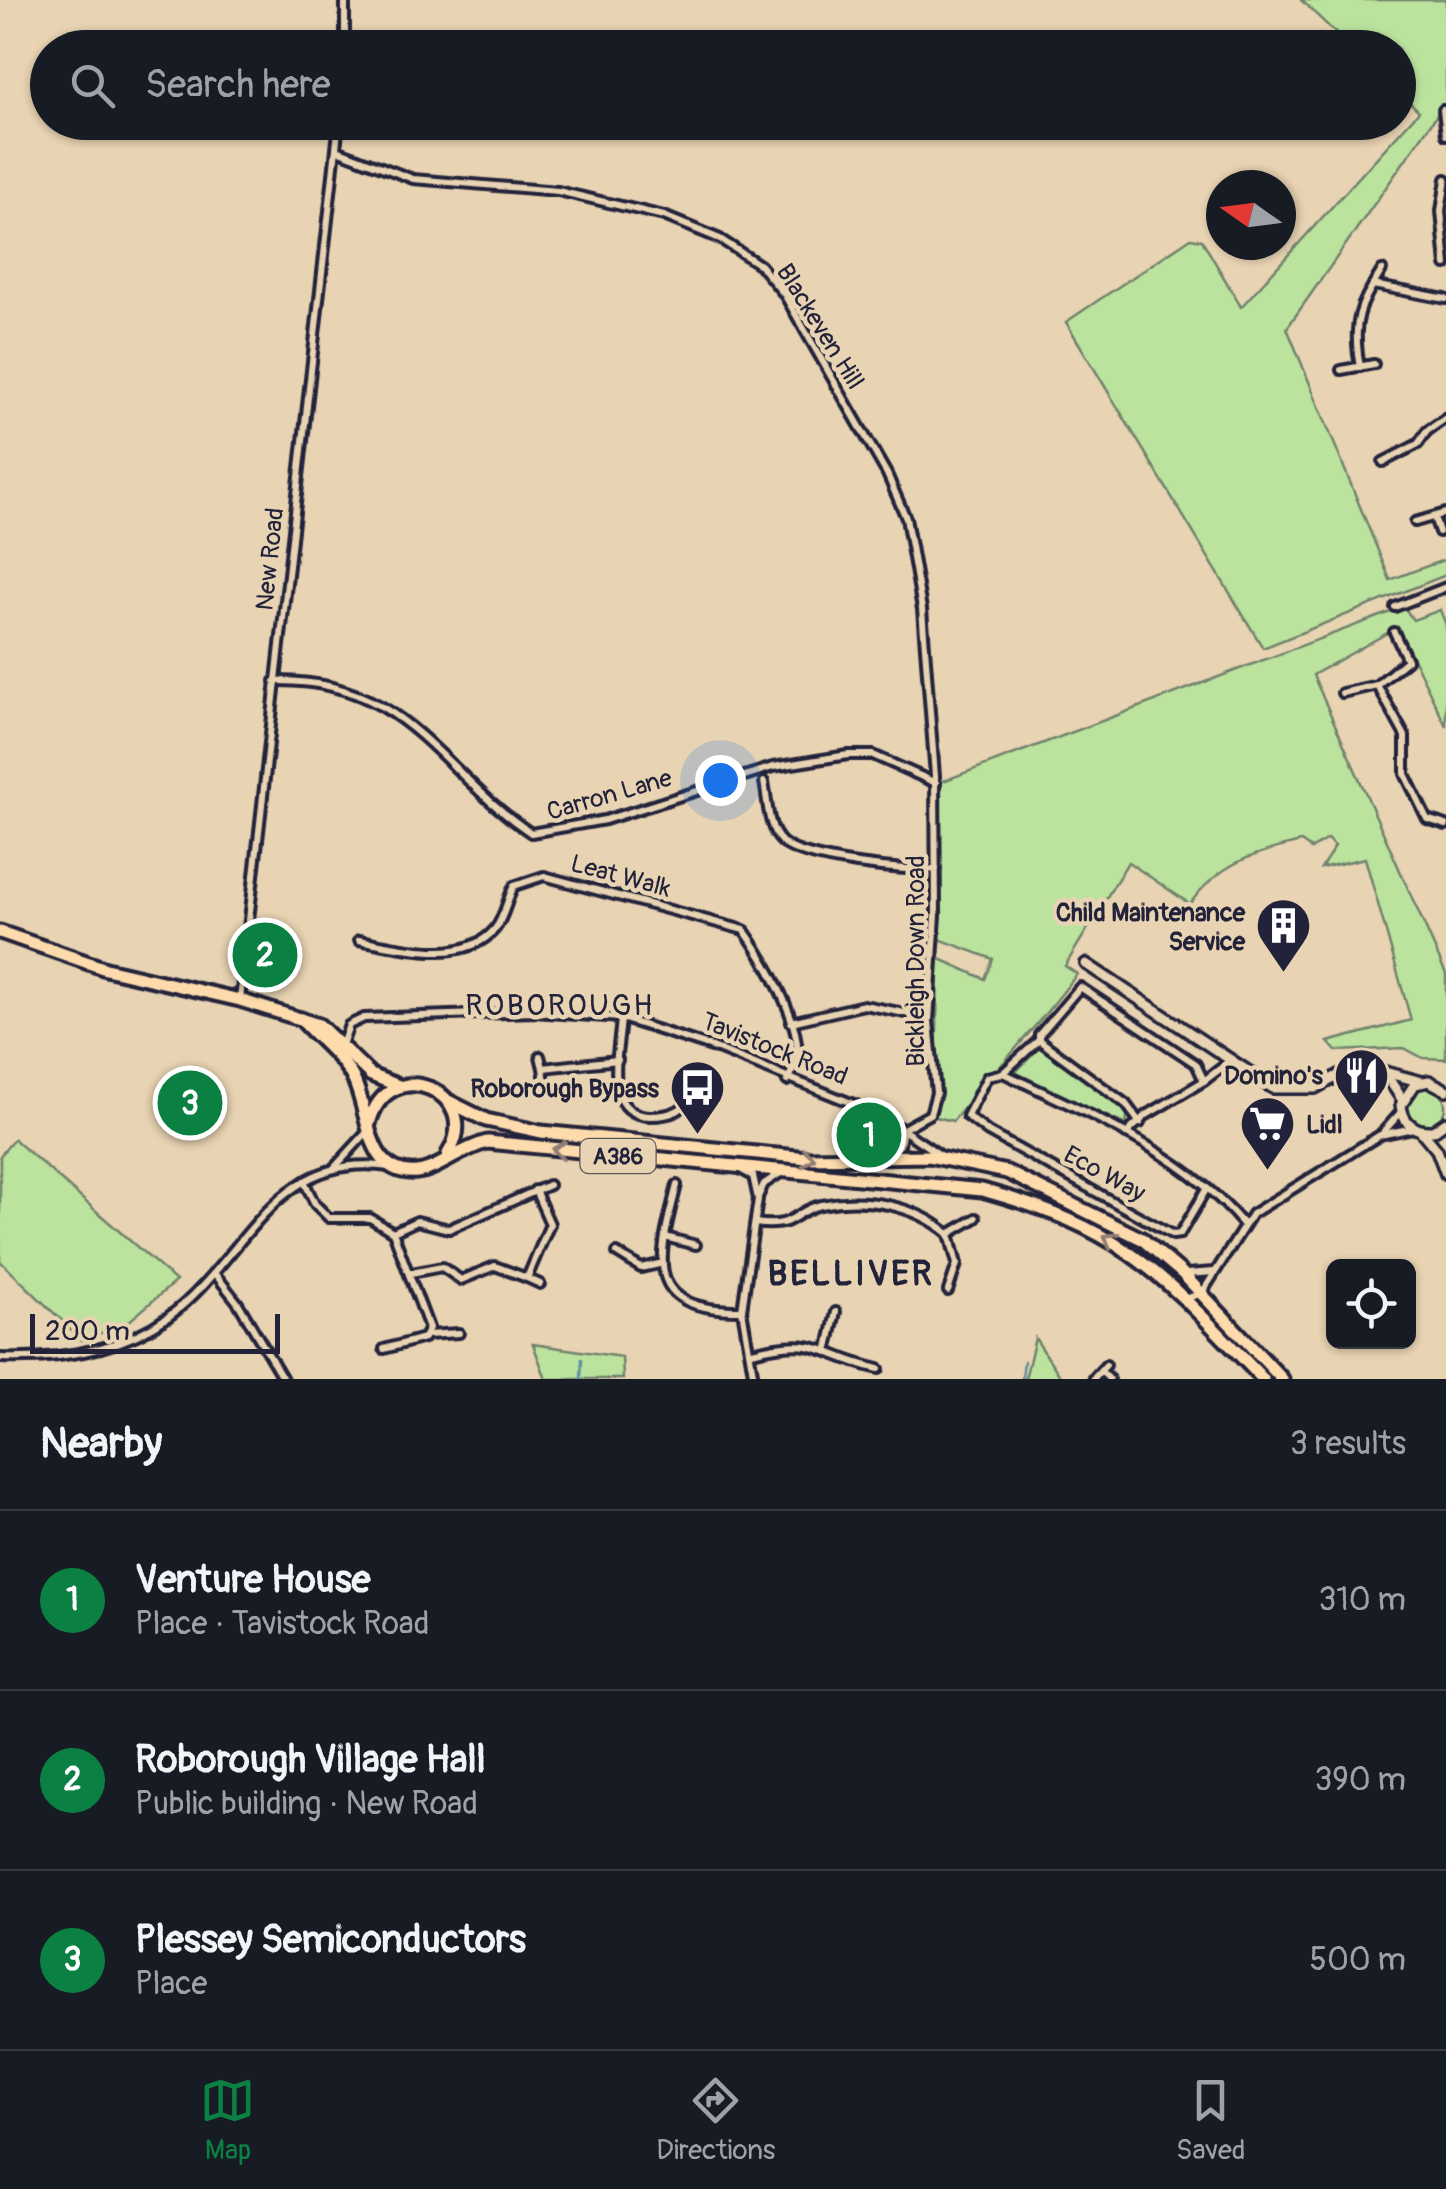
<!DOCTYPE html>
<meta charset="utf-8">
<style>
body{margin:0;font-family:Pangolin,sans-serif;background:#242831;color:#f1f3f6}
.controls{position:absolute;right:30px;bottom:30px;display:grid;overflow:hidden;border-radius:15px;box-shadow:0 2px 8px #0004}
.controls button{width:90px;height:90px;display:grid;place-items:center;padding:0;border:0;border-bottom:2px solid #363941;background:#171b24;color:#f1f3f6;font:50px sans-serif}
.compass{position:absolute;left:1206px;top:170px;width:90px;height:90px;border-radius:50%;background:#171b24;box-shadow:0 2px 8px #0004;rotate:284deg}
.scale{position:absolute;left:30px;bottom:25px;width:250px;box-sizing:border-box;padding-left:10px;border:5px solid #22223b;border-top:0;font-size:28px;line-height:35px;white-space:nowrap;color:#22223b;-webkit-text-stroke:8px #e8d3b2;paint-order:stroke}
.you{position:absolute;left:720px;top:780px;width:35px;height:35px;margin:-25px;border:8px solid #fff;border-radius:50%;background:#1a73e8;box-shadow:0 0 0 15px #1a73e833}
.badge{display:grid;place-items:center;width:65px;height:65px;border-radius:50%;background:#0b8043;color:#fff;font-size:32px;font-weight:700}
.pin{position:absolute;translate:-50% -50%;border:5px solid #fff;box-shadow:0 2px 10px #0006}
.list{margin:0;padding:0;list-style:none}
h2{display:flex;justify-content:space-between;align-items:center;height:130px;margin:0;padding:0 40px;font-size:42px}
h2 small{font-size:32px;font-weight:400;color:#9ea1a6}
.list li{display:grid;grid-template-columns:65px 1fr auto;gap:30px;align-items:center;box-sizing:border-box;height:180px;padding:0 40px;border-top:2px solid #363941}
.list b{display:block;font-size:38px;white-space:nowrap}
.list p{margin:0;font-size:32px;white-space:nowrap;color:#9ea1a6}
.list em{font-size:32px;font-style:normal;color:#9ea1a6}
.icon{flex:none;width:55px;height:55px;fill:none;stroke:currentColor;stroke-width:2;stroke-linecap:round;stroke-linejoin:round}
.map{position:relative;flex:none;width:1446px;height:1379px;overflow:hidden}
.search{position:absolute;background:#171b24;box-shadow:0 2px 8px #0004;left:30px;right:30px;top:30px;height:110px;display:flex;align-items:center;gap:25px;box-sizing:border-box;padding:0 35px;border-radius:55px;color:#9ea1a6;font-size:38px}
.sheet{height:670px;background:#171b24}
nav{display:flex;justify-content:space-around;align-items:center;box-sizing:border-box;height:140px;border-top:2px solid #363941;background:#171b24;font-size:28px;color:#9ea1a6}
nav a{display:grid;justify-items:center;gap:5px}
nav .on{color:#0b8043}
.map>svg:first-child{display:block}
</style>
<div class="map">
<svg width="1446" height="1379" viewBox="0 0 1446 1379">
<rect width="100%" height="100%" fill="#e8d3b2"/>
<filter id="ink" filterUnits="userSpaceOnUse"><feTurbulence type="fractalNoise" baseFrequency=".01" numOctaves="2"/><feDisplacementMap in="SourceGraphic" scale="20" xChannelSelector="R" yChannelSelector="G"/><feConvolveMatrix kernelMatrix="1 2 1 2 8 2 1 2 1" color-interpolation-filters="sRGB"/></filter>
<g filter="url(#ink)">
<g fill="#bce39e" stroke="#6f826c" stroke-width="2.5">
<polygon points="1301,0 1446,0 1446,102 1287,328 1390,580 1446,559 1446,575 1263,648 1066,322 1191,238 1202,240 1241,307 1419,111 1399,92 1398,48 1350,47"/>
<path d="M 1404,607 L 1413,620 L 1440,610 L 1446,625 L 1446,726 L 1398,627 L 1313,675 L 1446,974 L 1446,1059 L 1423,1058 L 1404,1048 L 1336,1051 L 1328,1042 L 1411,1020 L 1365,858 L 1321,868 L 1335,846 L 1327,839 L 1311,849 L 1301,842 C 1254,853 1219,863 1190,904 L 1128,862 L 1065,966 L 1077,974 C 1038,1026 995,1071 953,1121 L 932,1116 L 936,1104 L 938,958 L 985,979 L 993,959 L 939,939 L 938,783 Z"/>
<polygon points="1041,1046 1128,1111 1126,1125 1014,1074"/>
<circle cx="1426" cy="1106" r="19"/>
<polygon points="14,1139 176,1281 126,1324 82,1340 0,1261 0,1156"/>
<polygon points="1035,1338 1062,1379 1025,1379"/>
<polygon points="533,1344 622,1357 623,1379 546,1379"/>
</g>
<g fill="none" stroke-linecap="round" stroke-linejoin="round">
<g stroke="#5f8fa0" stroke-width="2.5">
<polyline points="581,1379 582,1359"/>
<polyline points="1022,1379 1024,1361"/>
</g>
<defs>
<g id="minor">
<polyline points="345,0 345,48"/>
<polyline points="1443,110 1446,135"/>
<polyline points="337,150 413,179 558,191 664,216 720,239 760,265 784,294 887,474 906,518 922,609 935,776 936,915 929,1021 936,1093 930,1114 903,1129"/>
<polyline points="1446,179 1441,211 1446,265"/>
<polyline points="1373,285 1382,270"/>
<path d="M 1360,367 C 1354,335 1355,313 1373,285 L 1446,299"/>
<polyline points="1341,370 1374,364"/>
<polyline points="1383,462 1418,444 1427,431 1446,418"/>
<polyline points="1434,517 1439,532"/>
<polyline points="1415,522 1446,513"/>
<polyline points="1395,607 1446,587"/>
<polyline points="1394,632 1407,660 1377,685 1405,736 1405,774 1427,819 1446,825"/>
<path d="M 275,681 C 409,679 438,771 531,833 L 605,820 L 773,767 L 848,755 L 873,755 L 936,783"/>
<polyline points="1342,693 1377,685"/>
<path d="M 764,782 C 768,801 767,828 782,842 C 802,861 907,872 936,869"/>
<path d="M 359,940 C 399,947 464,966 495,929 C 504,919 507,899 514,886 L 544,876 L 744,930 C 764,958 802,1022 797,1058 C 796,1065 790,1074 787,1081"/>
<polyline points="240,1000 339,122"/>
<path d="M 621,1018 C 619,1052 601,1114 650,1116 C 673,1116 684,1110 697,1092"/>
<polyline points="791,1022 864,1005 915,1015"/>
<polyline points="1039,1040 1126,1104 1140,1123"/>
<polyline points="342,1045 349,1025 364,1018 534,1012 621,1018 715,1048 881,1115 940,1155"/>
<polyline points="540,1056 543,1068"/>
<polyline points="1003,1073 1039,1040 1039,1035 1080,987 1196,1064 1204,1081 1145,1116 1126,1134"/>
<polyline points="1204,1081 1229,1062"/>
<polyline points="545,1082 543,1068 618,1060"/>
<polyline points="1384,1131 1402,1111"/>
<polyline points="891,1154 900,1145 903,1129"/>
<polyline points="334,1168 369,1130"/>
<polyline points="742,1170 753,1176 758,1199 742,1310 754,1379"/>
<polyline points="304,1181 315,1204 329,1218 370,1218 393,1232 429,1328 424,1338 384,1349"/>
<path d="M 677,1185 C 659,1257 640,1311 742,1310"/>
<path d="M 1207,1188 L 1180,1234 L 1173,1235 L 988,1132 L 967,1116 L 987,1077 L 1003,1073 C 1086,1113 1183,1152 1243,1224"/>
<polyline points="758,1197 764,1184 779,1174"/>
<path d="M 755,1223 C 797,1229 791,1212 821,1205 C 866,1196 915,1205 949,1234 L 957,1264 L 948,1291"/>
<polyline points="393,1232 417,1221 449,1229 549,1185"/>
<polyline points="949,1234 976,1218"/>
<polyline points="665,1237 696,1245"/>
<polyline points="617,1253 641,1268 659,1264"/>
<polyline points="411,1273 442,1267 461,1280 495,1266 527,1278 550,1224 535,1190"/>
<polyline points="215,1274 238,1303 283,1379"/>
<polyline points="1187,1274 1214,1272"/>
<polyline points="527,1278 540,1284"/>
<polyline points="1188,1298 1202,1293 1252,1214 1380,1135 1413,1128"/>
<polyline points="427,1335 459,1333"/>
<polyline points="828,1348 836,1312"/>
<path d="M 752,1352 C 821,1334 819,1356 879,1369"/>
<path d="M 0,1358 C 58,1360 119,1352 168,1317 C 246,1260 272,1150 389,1167"/>
<polyline points="1101,1371 1109,1379"/>
<polyline points="1094,1378 1106,1365"/>
</g>
<g id="tertiary">
<polyline points="1086,964 1273,1088 1315,1088 1347,1071 1366,1067 1422,1082"/>
<polyline points="1384,1072 1402,1099"/>
<path d="M 1446,1090 L 1429,1081 L 1415,1084 L 1401,1105 C 1403,1124 1415,1132 1433,1131 L 1446,1122"/>
<polyline points="1422,1132 1437,1150 1446,1174"/>
</g>
<g id="trunk">
<polyline points="0,932 106,969 240,1000 319,1025 371,1075 399,1086"/>
<path d="M 301,1019 C 318,1039 341,1055 353,1078 C 370,1111 365,1176 417,1172 C 438,1170 463,1147 488,1142 L 982,1190 C 1128,1230 1162,1275 1263,1379"/>
<polyline points="448,1101 486,1120 541,1132 808,1158 929,1156 1007,1172 1142,1239 1182,1273 1282,1379"/>
<path d="M 369,1124 C 388,1050 486,1093 448,1154"/>
</g>
</defs>
<use href="#minor" stroke="#22223b" stroke-width="14"/>
<use href="#tertiary" stroke="#22223b" stroke-width="16"/>
<use href="#trunk" stroke="#22223b" stroke-width="19"/>
<use href="#minor" stroke="#e8d3b2" stroke-width="6"/>
<use href="#tertiary" stroke="#e8d3b2" stroke-width="9"/>
<use href="#trunk" stroke="#fedbac" stroke-width="11"/>
</g>
<defs><path id="oneway-chevron" d="M-2-3.5L2.5 0L-2 3.5" fill="none" stroke-width="1.6" stroke-linecap="round" stroke-linejoin="round" transform="scale(2.5)"/></defs>
<g stroke="#907e74">
<use href="#oneway-chevron" transform="translate(559 1150) rotate(-173)"/>
<use href="#oneway-chevron" transform="translate(808 1158) rotate(5)"/>
<use href="#oneway-chevron" transform="translate(1110 1239) rotate(-150)"/>
</g>
</g>
<defs>
<symbol id="building-pin" viewBox="-11 -11 22 30"><path d="M0 17L-7.5 6A9.5 9.5 0 1 1 7.5 6Z" fill="#22223b" stroke="#e8d3b2"/><path d="M-4-6H4V6H1V3H-1V6H-4ZM-2.5-4.3h1.7v1.8h-1.7ZM.8-4.3h1.7v1.8H.8ZM-2.5-1h1.7V.8h-1.7ZM.8-1h1.7V.8H.8Z" fill="#fff"/></symbol>
<symbol id="restaurant-pin" viewBox="-11 -11 22 30"><path d="M0 17L-7.5 6A9.5 9.5 0 1 1 7.5 6Z" fill="#22223b" stroke="#e8d3b2"/><path d="M-5-6h1v4h1v-4h1v4h1v-4h1v5L-1.5 .5V6h-2V.5L-5-1ZM5-6V6H3V1.5H1.5Q1.5-4 5-6Z" fill="#fff"/></symbol>
<symbol id="bus-pin" viewBox="-11 -11 22 30"><path d="M0 17L-7.5 6A9.5 9.5 0 1 1 7.5 6Z" fill="#22223b" stroke="#e8d3b2"/><path d="M-5-6H5V4H4V6H2V4H-2V6H-4V4H-5ZM-3.5-4V0h7V-4ZM-3.5 1.2v1.5H-2V1.2ZM2 1.2v1.5H3.5V1.2Z" fill="#fff"/></symbol>
<symbol id="supermarket-pin" viewBox="-11 -11 22 30"><path d="M0 17L-7.5 6A9.5 9.5 0 1 1 7.5 6Z" fill="#22223b" stroke="#e8d3b2"/><path d="M-6-5.5h2.5l.6 2H6L4.5 2H-2.5L-4.4-4H-6ZM-1.5 3.2a1.3 1.3 0 1 0 .1 0ZM3 3.2a1.3 1.3 0 1 0 .1 0Z" fill="#fff"/></symbol>
</defs>
<g fill-rule="evenodd">
<use href="#building-pin" x="1252" y="894" width="63" height="86"/>
<use href="#restaurant-pin" x="1330" y="1044" width="63" height="86"/>
<use href="#bus-pin" x="666" y="1056" width="63" height="86"/>
<use href="#supermarket-pin" x="1236" y="1092" width="63" height="86"/>
</g>
<g text-anchor="middle" stroke-width="9" stroke-linejoin="round" paint-order="stroke">
<rect fill="#e8d3b2" stroke="#5d575f" stroke-width="2.5" x="580.5" y="1139" width="75" height="34" rx="8"/>
<g font-size="22" font-weight="bold" fill="#22223b">
<text x="618" y="1164">A386</text>
</g>
<g font-size="25" fill="#22223b" stroke="#e8d3b2">
<text transform="translate(821 326) rotate(58)" y="9">Blackeven Hill</text>
<text transform="translate(269 559) rotate(-84)" y="9">New Road</text>
<text transform="translate(609 794) rotate(-16)" y="9">Carron Lane</text>
<text transform="translate(621 875) rotate(15)" y="9">Leat Walk</text>
<text transform="translate(915 961) rotate(-90)" y="9">Bickleigh Down Road</text>
<text transform="translate(775 1048) rotate(22)" y="9">Tavistock Road</text>
<text transform="translate(1105 1173) rotate(29)" y="9">Eco Way</text>
</g>
<g font-size="25" font-weight="bold" fill="#22223b" stroke="#e8d3b2" text-anchor="end">
<text x="1245" y="921">Child Maintenance<tspan x="1245" dy="29">Service</tspan></text>
<text x="1323" y="1084">Domino's</text>
<text x="659" y="1097">Roborough Bypass</text>
<text x="1306" y="1133" text-anchor="start">Lidl</text>
</g>
<g font-size="30" letter-spacing="2.5" fill="#22223b" stroke="#e8d3b2">
<text x="560" y="1015">ROBOROUGH</text>
</g>
<g font-size="35" font-weight="bold" letter-spacing="2.5" fill="#22223b" stroke="#e8d3b2">
<text x="851" y="1285">BELLIVER</text>
</g>
</g>
</svg>
<div class="controls">
<button><svg class="icon" aria-label="locate" viewBox="0 0 24 24"><circle cx="12" cy="12" r="6"/><path d="M12 2v4M12 18v4M2 12h4M18 12h4"/></svg></button>
</div>
<svg class="compass" viewBox="-18 -18 36 36"><path d="M0-13l5 13h-10z" fill="#e53935"/><path d="M0 13l5-13h-10z" fill="#9ea1a6"/></svg>
<div class="scale">200 m</div>
<div class="you"></div>
<div class="pin badge" style="left:869px;top:1135px">1</div>
<div class="pin badge" style="left:265px;top:955px">2</div>
<div class="pin badge" style="left:190px;top:1103px">3</div>
<div class="search"><svg class="icon" aria-label="search" viewBox="0 0 24 24"><circle cx="10" cy="10" r="6"/><path d="M15 15l6 6"/></svg>Search here</div>
</div>
<section class="sheet">
<h2>Nearby<small>3 results</small></h2>
<ul class="list">
<li><span class="badge">1</span><div><b>Venture House</b><p>Place · Tavistock Road</p></div><em>310 m</em></li>
<li><span class="badge">2</span><div><b>Roborough Village Hall</b><p>Public building · New Road</p></div><em>390 m</em></li>
<li><span class="badge">3</span><div><b>Plessey Semiconductors</b><p>Place</p></div><em>500 m</em></li>
</ul>
</section>
<nav>
<a class="on"><svg class="icon" aria-label="map" viewBox="0 0 24 24"><path d="M3 6l6-2 6 2 6-2v14l-6 2-6-2-6 2zM9 4v14M15 6v14"/></svg>Map</a>
<a><svg class="icon" aria-label="directions" viewBox="0 0 24 24"><path d="M12 3l9 9-9 9-9-9zM9 14v-3h6M13 9l2 2-2 2"/></svg>Directions</a>
<a><svg class="icon" aria-label="saved" viewBox="0 0 24 24"><path d="M7 4h10v16l-5-4-5 4z"/></svg>Saved</a>
</nav>
